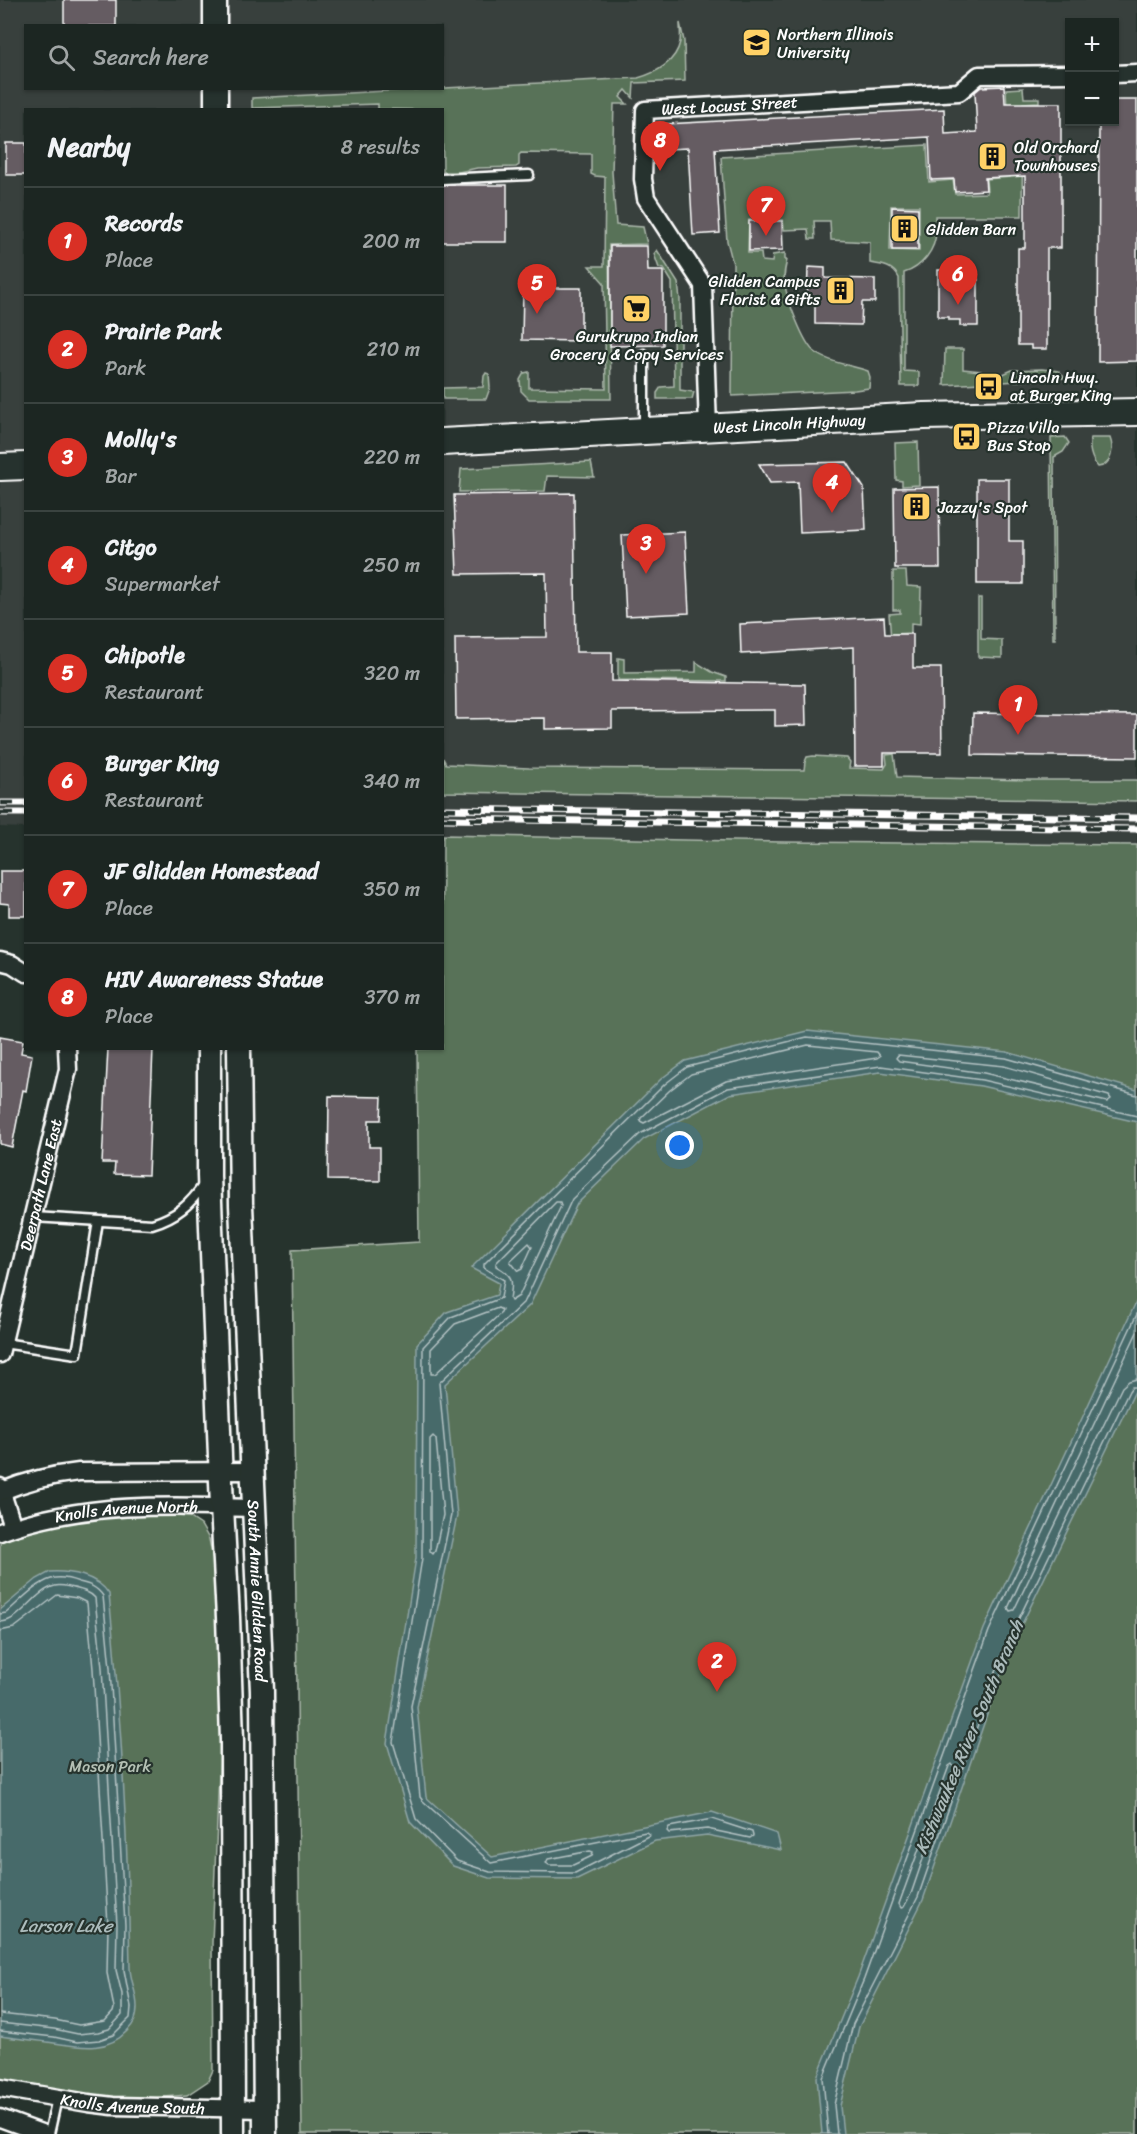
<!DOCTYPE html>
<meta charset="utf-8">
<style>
body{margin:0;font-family:Sriracha,sans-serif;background:#252e2a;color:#f1f3f6}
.controls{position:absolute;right:18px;top:18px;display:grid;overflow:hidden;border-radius:0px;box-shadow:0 2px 4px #0004}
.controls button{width:54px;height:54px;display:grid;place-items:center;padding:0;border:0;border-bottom:2px solid #3a4340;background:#1c2622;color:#f1f3f6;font:30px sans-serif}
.you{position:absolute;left:680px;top:1146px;width:21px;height:21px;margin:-15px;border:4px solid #fff;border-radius:50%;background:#1a73e8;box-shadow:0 0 0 9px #1a73e833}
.badge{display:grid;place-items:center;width:39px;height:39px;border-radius:50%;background:#d93025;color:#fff;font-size:20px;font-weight:700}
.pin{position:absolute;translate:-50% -50px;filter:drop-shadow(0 2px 3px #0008)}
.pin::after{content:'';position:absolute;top:32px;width:21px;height:18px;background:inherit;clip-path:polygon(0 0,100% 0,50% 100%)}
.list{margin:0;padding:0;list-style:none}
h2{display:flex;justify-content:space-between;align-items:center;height:78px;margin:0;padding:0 24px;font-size:26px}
h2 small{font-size:20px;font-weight:400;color:#a0a5a5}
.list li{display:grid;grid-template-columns:39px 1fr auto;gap:18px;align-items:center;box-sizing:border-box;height:108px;padding:0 24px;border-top:2px solid #3a4340}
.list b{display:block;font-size:22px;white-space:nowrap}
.list p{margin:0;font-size:20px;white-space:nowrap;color:#a0a5a5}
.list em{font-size:20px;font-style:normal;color:#a0a5a5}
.icon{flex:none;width:33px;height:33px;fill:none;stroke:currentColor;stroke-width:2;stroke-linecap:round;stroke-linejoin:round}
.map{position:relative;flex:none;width:1137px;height:2134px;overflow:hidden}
.search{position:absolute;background:#1c2622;box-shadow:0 2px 4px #0004;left:24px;top:24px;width:420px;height:66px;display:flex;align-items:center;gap:15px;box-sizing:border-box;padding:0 21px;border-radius:0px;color:#a0a5a5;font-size:22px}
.panel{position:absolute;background:#1c2622;box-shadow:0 2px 4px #0004;left:24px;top:108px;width:420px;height:942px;border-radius:0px}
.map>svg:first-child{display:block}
</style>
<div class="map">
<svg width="1137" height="2134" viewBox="0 0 1137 2134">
<rect width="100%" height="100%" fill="#26332d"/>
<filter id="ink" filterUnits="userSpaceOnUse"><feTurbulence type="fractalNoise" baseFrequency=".0167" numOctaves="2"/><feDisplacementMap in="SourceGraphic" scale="12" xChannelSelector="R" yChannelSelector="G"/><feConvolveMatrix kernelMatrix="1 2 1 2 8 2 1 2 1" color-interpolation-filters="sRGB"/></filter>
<g filter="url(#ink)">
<path fill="#393f3d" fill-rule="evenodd" d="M 0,0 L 1137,0 L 1137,845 L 785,842 L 443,835 L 442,110 L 26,110 L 26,828 L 0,827 ZM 1070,22 L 1114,22 L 1114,122 L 1070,122 ZM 26,26 L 442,26 L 442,88 L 26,88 Z"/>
<g fill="#597258" stroke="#acb8ac" stroke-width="1.5" fill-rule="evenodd">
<path d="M 680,23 L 684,41 L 685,81 L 634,83 L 633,98 L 626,90 L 620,97 L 627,104 L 614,104 L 612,172 L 616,225 L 643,227 L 647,244 L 609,245 L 611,399 L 529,399 L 521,391 L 520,380 L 524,373 L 529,372 L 529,388 L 606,389 L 604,283 L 589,266 L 604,266 L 605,177 L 595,176 L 591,174 L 591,154 L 521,153 L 519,155 L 519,165 L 516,167 L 477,168 L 459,172 L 443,172 L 442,110 L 378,109 L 378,104 L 252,108 L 252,98 L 638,78 C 656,73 676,62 680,42 C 681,36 680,29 680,23 Z"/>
<path d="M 1023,88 L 1024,98 L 1039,98 L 1039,102 L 1023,103 L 1022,216 L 935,216 C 935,221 936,226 936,231 C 936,250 921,268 904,273 L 904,371 L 919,372 L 919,386 L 901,386 L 899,278 C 893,266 883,265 870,263 L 870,242 L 831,240 L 830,221 L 814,221 L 815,239 L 809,239 L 808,229 L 784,230 L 783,220 L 749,220 L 748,253 L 761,253 L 762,261 L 772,262 L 773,255 L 785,253 L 785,260 L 787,260 C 785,268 783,275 785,284 C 786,297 804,345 815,352 C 830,363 851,365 868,371 L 870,377 L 869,388 L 855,390 L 732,396 L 733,264 L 727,241 L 721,157 L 927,145 L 929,182 L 953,180 L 955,194 L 987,193 L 986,179 L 1010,177 L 1006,89 ZM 891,206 L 919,206 L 919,251 L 890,250 Z"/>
<polygon points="657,250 678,283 680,299 680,390 694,392 692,399 657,399 657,393 661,387 674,386 672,282 664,269 659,268 654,254"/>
<polygon points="945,349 963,349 963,369 981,371 981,383 944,385"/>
<polygon points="1042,369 1059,371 1065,378 1003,382 1001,375 1012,370"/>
<polygon points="486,373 489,374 490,388 486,399 443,399 443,388 483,387 484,376"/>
<polygon points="1065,437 1069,443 1063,452 1054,457 1055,639 1053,639 1051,438"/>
<path d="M 1091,438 L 1110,438 C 1114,448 1112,466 1098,467 C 1091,459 1088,447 1091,438 Z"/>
<polygon points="918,442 919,485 902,486 902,481 896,480 895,443"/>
<polygon points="591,462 594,477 547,476 545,491 459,492 461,469"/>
<polygon points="893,571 906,571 907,586 921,587 920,624 911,623 911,633 894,634 894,655 892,651 889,614 900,613 900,610 893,610"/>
<polygon points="978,598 981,598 981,639 1002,640 1002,658 978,657"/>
<polygon points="618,658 624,659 624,673 696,672 696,662 712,672 726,677 726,681 618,680"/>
<polygon points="894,754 897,777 1030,780 1137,780 1137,801 443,792 443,758 446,764 529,768 804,770 805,762 807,757 813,756 847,758 850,762 849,768 884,769 887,764 886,755"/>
<polygon points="443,835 785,842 1137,845 1137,2134 302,2134 292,1250 419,1242 417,1049 442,1048"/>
<path d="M 164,1515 L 189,1517 L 201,1525 L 209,1539 L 215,1568 L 221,1724 L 212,1943 L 213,2070 L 208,2081 L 187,2095 L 154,2098 L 109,2098 L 0,2083 L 0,1542 C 29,1530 62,1519 94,1517 C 117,1515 141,1516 164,1515 Z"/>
</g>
<g fill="#466a6b" stroke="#90a6a6" stroke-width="1.5">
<polygon points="807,1031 1007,1052 1137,1090 1137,1122 981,1086 880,1072 730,1094 644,1139 577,1204 530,1305 445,1384 457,1516 417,1707 426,1797 492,1857 712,1812 777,1834 781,1850 707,1835 655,1841 577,1879 489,1878 453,1866 410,1822 387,1743 416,1558 417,1344 447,1312 497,1295 499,1283 471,1268 661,1079 685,1061"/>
<polygon points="1137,1300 1137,1387 1009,1651 923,1900 859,2027 840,2106 843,2134 822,2134 817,2077 858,1977 984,1629"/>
<path d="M 50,1572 C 70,1571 97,1575 109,1594 C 121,1717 128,1843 130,1967 C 130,1980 137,1993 137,2007 C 137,2018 134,2024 127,2031 C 107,2053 80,2047 54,2043 C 36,2040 18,2039 0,2036 L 0,1610 L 37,1579 Z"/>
</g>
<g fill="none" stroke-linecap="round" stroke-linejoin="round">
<g stroke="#b5c3c4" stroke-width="1.5">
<polygon points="808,1045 877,1052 880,1056 877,1058 726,1081 644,1123 640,1121 641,1118 670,1090 691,1074"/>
<polygon points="898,1055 1004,1066 1109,1096 1111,1099 1107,1102 984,1073 899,1061 896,1058"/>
<polyline points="1137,1095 1006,1058 807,1037 687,1067 665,1084 484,1264 484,1268 504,1280 501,1298 451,1317 423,1347 422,1558 393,1742 416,1819 457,1861 490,1872 575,1873 650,1835 646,1832 491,1863 423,1801 420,1797 411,1706 451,1515 439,1383 525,1301 572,1199 640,1134 728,1088 881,1066 982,1080 1137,1116"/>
<path d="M 556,1202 L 560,1202 L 561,1206 L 519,1296 L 511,1301 L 510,1299 C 513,1280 514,1276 496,1266 L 496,1263 Z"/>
<polygon points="529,1243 532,1247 522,1269 518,1271 510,1261"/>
<polygon points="498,1308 502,1310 501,1313 435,1374 431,1374 431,1349 455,1324"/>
<polyline points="1137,1332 1008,1608 1010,1611 1014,1610 1122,1387 1129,1381 1137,1379"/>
<polygon points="433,1436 436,1439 443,1515 435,1551 433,1554 430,1551 430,1439"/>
<path d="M 0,1614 L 6,1613 C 19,1602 35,1584 51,1579 C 60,1576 71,1579 79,1582 C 89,1584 97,1587 103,1596 L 110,1668 L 125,1925 L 124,1970 L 131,2007 L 130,2018 L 113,2035 L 99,2040 L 77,2042 L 54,2037 L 0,2031"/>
<path d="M 0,1622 C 22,1621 34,1591 55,1586 C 61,1584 68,1587 74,1588 C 82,1590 90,1592 95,1598 L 102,1668 L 117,1925 L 116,1970 L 122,1994 L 122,2015 L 109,2029 L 98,2032 L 78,2034 L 54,2029 L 0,2023"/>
<polyline points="0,1631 14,1628 57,1595 77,1598 87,1603 93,1669 108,1925 107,1973 114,2008 113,2012 105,2021 79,2025 55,2020 0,2014"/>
<polygon points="952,1764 954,1768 911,1894 904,1907 901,1908 899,1904 949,1766"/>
<polygon points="712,1819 752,1832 753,1836 750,1838 707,1829 669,1833 667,1831 669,1827"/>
<polygon points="590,1851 593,1852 592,1856 573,1865 549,1865 546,1863 548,1859"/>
<polyline points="828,2134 823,2078 864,1979 989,1631 1137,1314"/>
<polyline points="837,2134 834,2105 853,2024 918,1897 1004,1649 1129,1391 1132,1387 1137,1387"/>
</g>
</g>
<g fill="#655c62" stroke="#fff" stroke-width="1.5">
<rect x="64" y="0" width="52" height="26"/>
<polygon points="1004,86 1005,103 1061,103 1061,248 1047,248 1047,349 1031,349 1031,345 1018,345 1018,248 1025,248 1025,176 985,178 986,190 955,192 954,179 931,180 929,137 715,149 720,233 693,235 688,148 667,149 666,124 944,109 945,134 977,132 975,92 981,87"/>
<polygon points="1114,100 1137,100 1137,361 1098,362 1099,122 1114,122"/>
<rect x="6" y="143" width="20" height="32"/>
<rect x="442" y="185" width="65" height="57"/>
<polygon points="892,207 918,208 918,250 892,250"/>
<polygon points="749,221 782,221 783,250 749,251"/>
<polygon points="610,246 647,246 648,271 663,271 663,345 610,346"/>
<polygon points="808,267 825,268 825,278 875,279 875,302 862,302 861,325 815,324 815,302 807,302"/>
<polygon points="938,270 954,270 954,279 978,279 978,326 960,326 960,320 949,320 949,317 938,317"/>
<polygon points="523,288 581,288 581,341 522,340"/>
<polygon points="847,462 864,488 866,530 800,533 798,482 770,483 759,464"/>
<polygon points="977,479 1009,479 1009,541 1023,541 1023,584 977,584"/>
<polygon points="939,487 940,568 895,568 894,488"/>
<polygon points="574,493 576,652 612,652 612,681 805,684 806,725 775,726 775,710 612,711 612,728 545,729 545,718 456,719 455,638 547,637 546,573 457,574 454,495"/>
<polygon points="685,532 689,613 626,616 622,535"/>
<polygon points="884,617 885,634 913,634 913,668 941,668 942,753 884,753 884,766 855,766 854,647 741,654 740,624"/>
<polygon points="973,713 1137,715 1137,757 972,755"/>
<polygon points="0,871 26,871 26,916 9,916 9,904 0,903"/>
<polygon points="0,1037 23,1041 21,1053 32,1055 26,1091 23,1090 12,1147 0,1144"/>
<polygon points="108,1048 153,1048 148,1175 114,1174 115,1163 102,1163"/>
<polygon points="329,1096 382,1097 381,1120 369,1120 369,1147 380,1147 380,1181 328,1180"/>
</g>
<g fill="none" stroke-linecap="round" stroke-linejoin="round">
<defs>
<g id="service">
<polyline points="442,179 529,175"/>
<polyline points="644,354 644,427"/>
<path d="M 33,1217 L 152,1224 C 176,1217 191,1204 204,1184"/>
<polyline points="3,1343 77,1354 98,1221"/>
<polyline points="49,2134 57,2098"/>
</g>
<g id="minor">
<polyline points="1114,74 1137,73"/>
<path id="s1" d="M 708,428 L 703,285 L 646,198 L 643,179 L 645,110 L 959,92 L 979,75 L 1070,74"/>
<polyline points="0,961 12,964 26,973"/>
<path id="s2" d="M 0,1354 L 68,1069 L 67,1048"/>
<polyline points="0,1487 13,1527"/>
<path d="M 0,1492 C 26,1481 51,1475 79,1472 L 253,1471"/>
<path id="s3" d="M 0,1532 C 82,1502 169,1505 255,1508"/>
<path id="s4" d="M 0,2088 L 88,2103 L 113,2106 L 265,2109"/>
<polyline points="0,2118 44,2134"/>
</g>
<g id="secondary">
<polyline points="215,0 215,26"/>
<polyline points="216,88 216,110"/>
<polyline points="209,1048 209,1176 222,1507 228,1617 232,1740 233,2134"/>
<path id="s5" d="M 239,1048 L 241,1205 L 262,1691 L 265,2134"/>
</g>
<g id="primary">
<path id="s6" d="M 442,442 L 924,416 L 1137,412"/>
<polyline points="0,467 26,466"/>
</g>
</defs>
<use href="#service" stroke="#fff" stroke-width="13"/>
<use href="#minor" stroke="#fff" stroke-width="21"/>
<use href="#secondary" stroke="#fff" stroke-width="27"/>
<use href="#primary" stroke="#fff" stroke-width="30"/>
<use href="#service" stroke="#26332d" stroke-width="8"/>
<use href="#minor" stroke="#26332d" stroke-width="16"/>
<use href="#secondary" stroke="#26332d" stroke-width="22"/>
<use href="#primary" stroke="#26332d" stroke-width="26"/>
<defs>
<g id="rail">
<polyline points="0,803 26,803"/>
<polyline points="442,809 1137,818"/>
<polyline points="0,813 26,813"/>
<polyline points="442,819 1137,829"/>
</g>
</defs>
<use href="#rail" stroke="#fff" stroke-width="7"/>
<use href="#rail" stroke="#26332d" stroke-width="4.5" stroke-dasharray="14" stroke-linecap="butt"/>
</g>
</g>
<defs>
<symbol id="university-square" viewBox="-11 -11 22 22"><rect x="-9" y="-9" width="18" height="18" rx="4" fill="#ffd166" stroke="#26332d"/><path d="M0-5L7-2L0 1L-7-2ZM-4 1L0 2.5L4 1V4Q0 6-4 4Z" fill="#111"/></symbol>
<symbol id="building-square" viewBox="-11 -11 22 22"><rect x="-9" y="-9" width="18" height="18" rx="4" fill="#ffd166" stroke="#26332d"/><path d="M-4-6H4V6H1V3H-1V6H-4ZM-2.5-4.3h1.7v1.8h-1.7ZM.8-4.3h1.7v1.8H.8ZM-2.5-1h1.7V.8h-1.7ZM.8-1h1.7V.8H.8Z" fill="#111"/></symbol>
<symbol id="supermarket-square" viewBox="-11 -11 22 22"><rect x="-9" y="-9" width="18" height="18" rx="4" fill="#ffd166" stroke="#26332d"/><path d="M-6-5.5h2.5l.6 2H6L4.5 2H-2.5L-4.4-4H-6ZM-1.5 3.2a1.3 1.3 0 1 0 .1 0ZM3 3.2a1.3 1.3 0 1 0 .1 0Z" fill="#111"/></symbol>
<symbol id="bus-square" viewBox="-11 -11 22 22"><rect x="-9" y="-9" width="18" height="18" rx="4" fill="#ffd166" stroke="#26332d"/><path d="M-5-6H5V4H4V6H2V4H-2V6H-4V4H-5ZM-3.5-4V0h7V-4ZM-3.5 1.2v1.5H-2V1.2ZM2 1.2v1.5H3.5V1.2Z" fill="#111"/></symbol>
</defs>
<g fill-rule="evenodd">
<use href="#university-square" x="740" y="26" width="33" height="33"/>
<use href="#building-square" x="976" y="140" width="33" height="33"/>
<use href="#building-square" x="888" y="212" width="33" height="33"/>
<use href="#building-square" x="824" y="274" width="33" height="33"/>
<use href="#supermarket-square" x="620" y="292" width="33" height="33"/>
<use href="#bus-square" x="972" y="370" width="33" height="33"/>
<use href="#bus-square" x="950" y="420" width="33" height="33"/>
<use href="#building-square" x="900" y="490" width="33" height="33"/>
</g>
<g text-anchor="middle" stroke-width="4.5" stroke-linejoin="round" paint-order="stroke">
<g font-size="16" fill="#fff" stroke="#26332d" text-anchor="start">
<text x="777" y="40">Northern Illinois<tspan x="777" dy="18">University</tspan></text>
<text x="1014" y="153">Old Orchard<tspan x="1014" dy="18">Townhouses</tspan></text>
<text x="926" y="235">Glidden Barn</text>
<text x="820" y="287" text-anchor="end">Glidden Campus<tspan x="820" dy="18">Florist &amp; Gifts</tspan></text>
<text x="637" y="342" text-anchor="middle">Gurukrupa Indian<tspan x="637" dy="18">Grocery &amp; Copy Services</tspan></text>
<text x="1010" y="383">Lincoln Hwy.<tspan x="1010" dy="18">at Burger King</tspan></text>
<text x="987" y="433">Pizza Villa<tspan x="987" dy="18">Bus Stop</tspan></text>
<text x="938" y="513">Jazzy's Spot</text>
</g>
<g font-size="16" fill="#fff" stroke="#26332d">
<text dy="6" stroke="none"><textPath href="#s1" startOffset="420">West Locust Street</textPath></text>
<text dy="6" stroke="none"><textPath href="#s6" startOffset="348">West Lincoln Highway</textPath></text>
<text dy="6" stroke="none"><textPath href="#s2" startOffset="174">Deerpath Lane East</textPath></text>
<text dy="6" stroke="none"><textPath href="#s3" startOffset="129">Knolls Avenue North</textPath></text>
<text dy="6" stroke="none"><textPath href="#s5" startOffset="543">South Annie Glidden Road</textPath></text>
<text dy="6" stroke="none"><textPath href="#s4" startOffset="134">Knolls Avenue South</textPath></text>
</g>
<g font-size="16" fill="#b4c0b4" stroke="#26332d">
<text x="110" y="1772">Mason Park</text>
</g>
<g font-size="18" font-style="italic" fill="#acbcbc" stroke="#26332d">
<text transform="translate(969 1737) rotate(-67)" y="6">Kishwaukee River South Branch</text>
<text x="66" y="1932">Larson Lake</text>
</g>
</g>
</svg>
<div class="controls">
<button>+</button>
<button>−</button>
</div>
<div class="you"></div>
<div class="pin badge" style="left:1018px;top:735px">1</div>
<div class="pin badge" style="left:717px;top:1692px">2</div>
<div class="pin badge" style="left:646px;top:574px">3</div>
<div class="pin badge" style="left:832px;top:513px">4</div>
<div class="pin badge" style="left:537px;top:314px">5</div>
<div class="pin badge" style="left:958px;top:305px">6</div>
<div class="pin badge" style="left:766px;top:236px">7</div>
<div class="pin badge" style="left:660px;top:171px">8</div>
<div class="search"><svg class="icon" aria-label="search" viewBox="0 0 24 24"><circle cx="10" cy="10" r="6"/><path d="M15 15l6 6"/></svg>Search here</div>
<section class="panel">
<h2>Nearby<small>8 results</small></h2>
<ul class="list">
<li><span class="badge">1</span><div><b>Records</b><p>Place</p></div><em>200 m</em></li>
<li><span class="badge">2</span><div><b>Prairie Park</b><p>Park</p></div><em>210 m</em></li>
<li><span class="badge">3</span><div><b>Molly's</b><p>Bar</p></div><em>220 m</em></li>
<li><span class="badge">4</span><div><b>Citgo</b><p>Supermarket</p></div><em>250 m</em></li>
<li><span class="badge">5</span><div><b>Chipotle</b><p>Restaurant</p></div><em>320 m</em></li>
<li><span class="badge">6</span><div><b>Burger King</b><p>Restaurant</p></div><em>340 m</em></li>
<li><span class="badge">7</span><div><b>JF Glidden Homestead</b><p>Place</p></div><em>350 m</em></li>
<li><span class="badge">8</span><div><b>HIV Awareness Statue</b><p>Place</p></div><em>370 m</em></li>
</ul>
</section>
</div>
